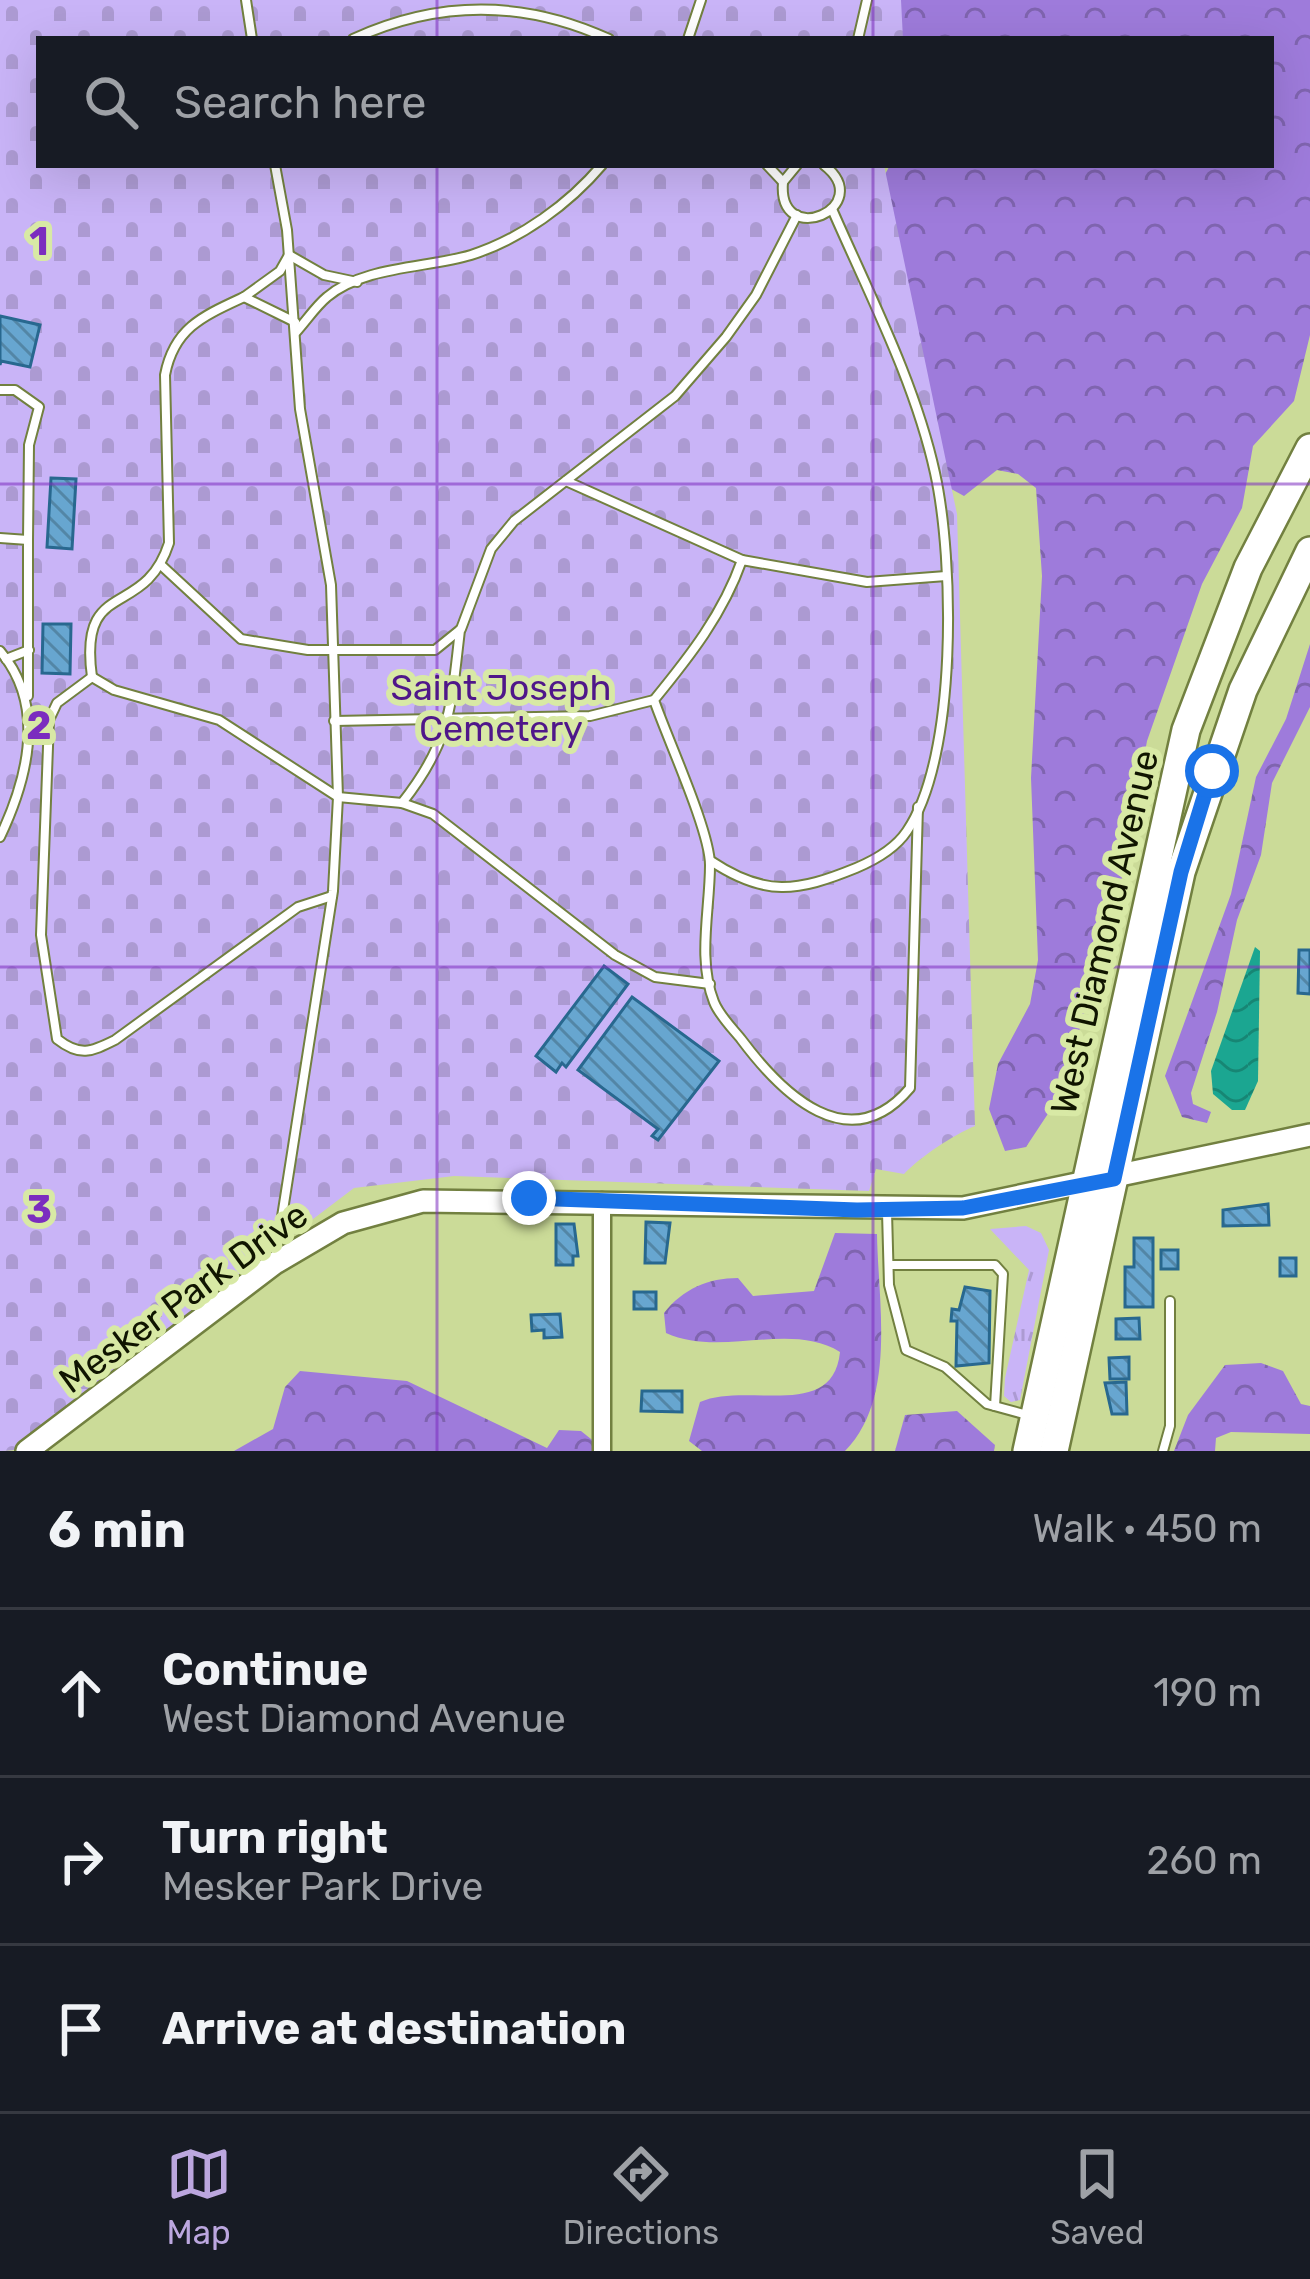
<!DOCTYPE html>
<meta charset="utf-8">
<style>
body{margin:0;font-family:Rubik,sans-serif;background:#242831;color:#f1f3f6}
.stop{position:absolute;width:36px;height:36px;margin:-27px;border:9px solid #1a73e8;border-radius:50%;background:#fff}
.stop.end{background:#1a73e8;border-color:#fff;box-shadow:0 3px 12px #0008}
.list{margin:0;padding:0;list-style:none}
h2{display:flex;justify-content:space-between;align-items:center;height:156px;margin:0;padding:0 48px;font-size:51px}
h2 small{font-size:39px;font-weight:400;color:#9ea1a6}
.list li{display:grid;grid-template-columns:78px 1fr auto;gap:36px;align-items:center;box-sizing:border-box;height:168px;padding:0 48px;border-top:3px solid #363941}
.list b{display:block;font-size:45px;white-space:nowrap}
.list p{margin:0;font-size:39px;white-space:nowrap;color:#9ea1a6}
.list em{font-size:39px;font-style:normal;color:#9ea1a6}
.icon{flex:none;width:66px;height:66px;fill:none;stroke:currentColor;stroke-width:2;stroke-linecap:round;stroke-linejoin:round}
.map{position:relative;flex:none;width:1310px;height:1451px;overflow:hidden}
.search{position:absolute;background:#171b24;box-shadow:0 12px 48px #0002;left:36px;right:36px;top:36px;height:132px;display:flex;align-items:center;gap:30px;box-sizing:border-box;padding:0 42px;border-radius:0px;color:#9ea1a6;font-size:45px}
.sheet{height:660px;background:#171b24}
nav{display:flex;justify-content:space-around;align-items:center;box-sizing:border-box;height:168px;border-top:3px solid #363941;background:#171b24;font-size:33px;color:#9ea1a6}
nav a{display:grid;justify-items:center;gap:6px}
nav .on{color:#bca7df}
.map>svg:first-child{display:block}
</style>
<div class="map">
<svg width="1310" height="1451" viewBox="0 0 1310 1451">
<defs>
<pattern id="grass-tufts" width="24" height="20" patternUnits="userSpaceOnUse" patternTransform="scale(3)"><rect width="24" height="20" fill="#c9b4f7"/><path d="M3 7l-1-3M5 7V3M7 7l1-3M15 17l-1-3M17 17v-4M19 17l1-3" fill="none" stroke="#ac9ad2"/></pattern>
<pattern id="forest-crowns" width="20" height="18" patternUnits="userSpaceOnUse" patternTransform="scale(3)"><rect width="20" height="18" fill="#9e7bdb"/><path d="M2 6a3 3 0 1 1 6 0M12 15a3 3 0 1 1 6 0" fill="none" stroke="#7f64af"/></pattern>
<pattern id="cemetery-stones" width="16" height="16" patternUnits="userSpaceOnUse" patternTransform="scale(3)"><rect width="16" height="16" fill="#c9b4f7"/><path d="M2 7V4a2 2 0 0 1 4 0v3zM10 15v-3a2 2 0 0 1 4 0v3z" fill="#ac9ad2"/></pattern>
<pattern id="water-waves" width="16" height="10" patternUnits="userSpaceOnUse" patternTransform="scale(3)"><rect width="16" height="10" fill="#1ba691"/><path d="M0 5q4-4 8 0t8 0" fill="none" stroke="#178674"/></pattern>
<pattern id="building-back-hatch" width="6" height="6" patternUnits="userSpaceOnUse" patternTransform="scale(3)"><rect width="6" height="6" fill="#67a6d0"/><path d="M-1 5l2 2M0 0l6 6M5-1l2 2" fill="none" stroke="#5386a6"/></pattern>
</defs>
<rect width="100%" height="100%" fill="#cbdb98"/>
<polygon fill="url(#grass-tufts)" points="1026,1226 1041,1233 1049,1250 1020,1400 1011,1402 1004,1396 1005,1378 1029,1270 990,1229"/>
<g fill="url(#forest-crowns)">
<polygon points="881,0 1310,0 1310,335 1294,401 1253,446 1242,508 1202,584 1147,741 1120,888 1061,1094 1026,1147 1005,1151 989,1109 998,1064 1030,1004 1038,960 1031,778 1042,576 1036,488 1018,474 997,470 964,496 944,485 868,207 890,165 1271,165 1271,39 883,39"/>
<polygon points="1310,644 1310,707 1272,783 1261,855 1237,920 1217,1012 1191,1093 1193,1104 1211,1112 1207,1123 1182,1117 1165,1076 1231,894 1256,777 1286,719"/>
<path d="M 835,1233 L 877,1234 C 878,1303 897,1398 845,1451 L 702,1451 L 689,1441 L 700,1402 C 746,1381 833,1422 840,1352 C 790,1321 720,1358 666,1333 L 664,1313 C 683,1289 708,1278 738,1278 L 753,1296 L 814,1291 Z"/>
<polygon points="1261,1363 1283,1371 1301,1404 1310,1406 1310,1434 1231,1432 1216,1438 1215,1451 1174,1451 1188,1415 1225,1365"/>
<polygon points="300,1371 407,1381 547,1448 559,1430 581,1431 606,1451 234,1451 273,1429 285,1387"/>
<polygon points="957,1411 995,1445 994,1451 895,1451 905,1415"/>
</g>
<path fill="url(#cemetery-stones)" d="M 0,0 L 901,0 L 903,39 L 39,39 L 39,165 L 884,165 L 957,514 L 975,1126 C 953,1135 920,1157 904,1174 L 876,1169 L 869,1191 L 454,1176 L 354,1188 L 74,1400 C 53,1432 39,1451 0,1451 Z"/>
<polygon fill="url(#water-waves)" points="1255,947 1260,951 1258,1081 1245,1110 1232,1110 1213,1094 1211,1071"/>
<g fill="url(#building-back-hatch)" stroke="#28688f" stroke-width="3">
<polygon points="0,316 40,325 30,367 1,361 0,365"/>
<polygon points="51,478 76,479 72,549 47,547"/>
<polygon points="43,624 71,624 70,674 42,673"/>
<polygon points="1299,950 1310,950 1310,994 1298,993"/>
<polygon points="604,966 628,984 566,1067 562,1063 556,1072 536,1056"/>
<polygon points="632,997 719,1061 658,1140 652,1136 658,1129 578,1070"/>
<polygon points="1268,1204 1269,1225 1223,1226 1223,1210"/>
<polygon points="646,1222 670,1223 665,1263 645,1263"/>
<polygon points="556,1224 574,1224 578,1256 573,1256 573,1265 556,1265"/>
<polygon points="1134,1238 1153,1238 1153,1307 1125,1307 1125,1267 1134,1267"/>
<rect x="1161" y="1250" width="17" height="19"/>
<rect x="1280" y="1258" width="16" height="18"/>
<polygon points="965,1287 990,1291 989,1363 956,1366 957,1321 951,1321 952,1309 959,1310"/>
<rect x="634" y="1292" width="22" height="17"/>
<polygon points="560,1314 562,1337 544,1338 544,1330 532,1331 531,1315"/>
<polygon points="1139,1318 1140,1339 1116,1339 1116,1319"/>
<polygon points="1129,1357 1129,1379 1110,1379 1109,1358"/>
<polygon points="1126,1382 1127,1414 1112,1414 1105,1383"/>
<polygon points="642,1391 682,1391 682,1412 641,1411"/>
</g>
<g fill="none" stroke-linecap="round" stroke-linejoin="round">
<defs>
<g id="service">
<polyline points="246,0 252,39"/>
<path d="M 353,39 C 438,0 524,0 609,39"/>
<polyline points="688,39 701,0"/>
<polyline points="858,39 867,0"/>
<polyline points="275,165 287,230 300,409 331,585 338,797 333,891 276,1255"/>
<polyline points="767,165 783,182"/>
<path d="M 797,165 L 783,182 C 777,251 878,207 824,165"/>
<polyline points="295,322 244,297 280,271 289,255 324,275 357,282"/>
<path d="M 296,332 C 306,321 316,306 327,297 C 363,266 428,268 471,255 C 521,239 569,204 602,165"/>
<polyline points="0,390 15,390 39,407 29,445 28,540"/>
<polyline points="566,481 742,560"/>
<polyline points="0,538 28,540 28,696"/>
<polyline points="162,566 241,639 308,650 435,650 461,629 491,549 514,521 675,396 726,337 756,295 797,215"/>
<path d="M 0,651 C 47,706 28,778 0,837"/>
<polyline points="6,659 29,650"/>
<path d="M 92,677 L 57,703 L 49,720 L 41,935 L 57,1039 C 80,1057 91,1052 115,1040 L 298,907 L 332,896"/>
<polyline points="92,677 114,690 219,720 338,797 402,803 433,814 615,955 655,977 710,984"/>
<path d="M 92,677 C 78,576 144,621 169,543 L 165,375 C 174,328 203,316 244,297"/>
<polyline points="334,721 590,716 654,700"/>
<path d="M 402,803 C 451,741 451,707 460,630"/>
<path d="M 918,807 L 910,1088 C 849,1160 782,1094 741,1039 C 732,1028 719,1015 714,1002 C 697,959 710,910 710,865 C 710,831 667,738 654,700 C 690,656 723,614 742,560 L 867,582 L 946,576"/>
<path d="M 711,861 C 765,897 797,892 856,868 C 875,860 895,849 907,831 C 958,756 954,559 935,473 C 915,382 869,294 832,209"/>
<polyline points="887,1212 889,1285 906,1350 945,1367 987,1404 1031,1416"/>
<polyline points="889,1265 995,1265 1003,1274 995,1406"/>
<polyline points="1163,1451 1170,1426 1170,1301"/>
</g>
<polyline id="minor" points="602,1451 602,1201"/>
<polyline id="tertiary" points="27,1451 275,1263 343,1223 423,1201 963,1208 1310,1135"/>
<g id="primary">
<polyline points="1027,1451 1186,730 1248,568 1310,448"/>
<polyline points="1054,1451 1181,872 1243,690 1310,551"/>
</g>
</defs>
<use href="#service" stroke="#728040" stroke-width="12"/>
<use href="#minor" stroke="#728040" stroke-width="21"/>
<use href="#tertiary" stroke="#728040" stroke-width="26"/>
<use href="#primary" stroke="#728040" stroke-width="32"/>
<use href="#service" stroke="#fff" stroke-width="8"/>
<use href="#minor" stroke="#fff" stroke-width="16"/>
<use href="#tertiary" stroke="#fff" stroke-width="21"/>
<use href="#primary" stroke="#fff" stroke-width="27"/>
</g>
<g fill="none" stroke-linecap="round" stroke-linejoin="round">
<polyline stroke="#1a73e8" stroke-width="15" points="529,1198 857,1210 963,1208 1114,1179 1181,872 1212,771"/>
</g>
<path fill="none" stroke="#7b2cbf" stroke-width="3" stroke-opacity="0.55" d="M 437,0 L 437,39M 873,0 L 873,39M 437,165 L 437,1451M 873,165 L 873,1451M 0,484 L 1310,484M 0,967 L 1310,967"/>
<g text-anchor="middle" stroke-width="12" stroke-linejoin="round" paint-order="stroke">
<g font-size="36" fill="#4f178a" stroke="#d8e9a5">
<text x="501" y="700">Saint Joseph<tspan x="501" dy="41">Cemetery</tspan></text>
</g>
<g font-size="36" fill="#101500" stroke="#d8e9a5">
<text transform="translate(1104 932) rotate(-77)" y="13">West Diamond Avenue</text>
<text transform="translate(183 1297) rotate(-36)" y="13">Mesker Park Drive</text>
</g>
</g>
<g font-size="39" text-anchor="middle" font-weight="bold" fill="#7b2cbf" stroke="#d8e9a5" stroke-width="12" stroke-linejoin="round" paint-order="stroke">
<text x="39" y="255">1</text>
<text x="39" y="739">2</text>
<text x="39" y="1223">3</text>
</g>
</svg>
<div class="stop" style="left:1212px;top:771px"></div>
<div class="stop end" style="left:529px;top:1198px"></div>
<div class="search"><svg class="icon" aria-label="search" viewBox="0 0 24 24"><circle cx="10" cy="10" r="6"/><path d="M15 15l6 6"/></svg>Search here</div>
</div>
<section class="sheet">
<h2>6 min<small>Walk · 450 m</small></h2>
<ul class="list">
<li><svg class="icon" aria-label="ahead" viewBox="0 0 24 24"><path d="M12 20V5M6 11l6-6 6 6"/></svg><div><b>Continue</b><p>West Diamond Avenue</p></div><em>190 m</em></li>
<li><svg class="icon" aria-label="right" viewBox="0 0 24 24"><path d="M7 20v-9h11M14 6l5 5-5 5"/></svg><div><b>Turn right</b><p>Mesker Park Drive</p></div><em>260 m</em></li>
<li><svg class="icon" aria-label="arrive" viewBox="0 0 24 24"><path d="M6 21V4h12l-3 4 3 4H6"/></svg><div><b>Arrive at destination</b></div></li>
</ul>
</section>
<nav>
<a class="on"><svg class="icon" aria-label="map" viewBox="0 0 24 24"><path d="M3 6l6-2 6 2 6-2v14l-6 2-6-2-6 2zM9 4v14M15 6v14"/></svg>Map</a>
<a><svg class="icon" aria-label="directions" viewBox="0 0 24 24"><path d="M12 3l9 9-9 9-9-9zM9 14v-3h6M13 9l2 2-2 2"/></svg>Directions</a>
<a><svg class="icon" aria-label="saved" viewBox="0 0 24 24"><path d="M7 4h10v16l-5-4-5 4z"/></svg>Saved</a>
</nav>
